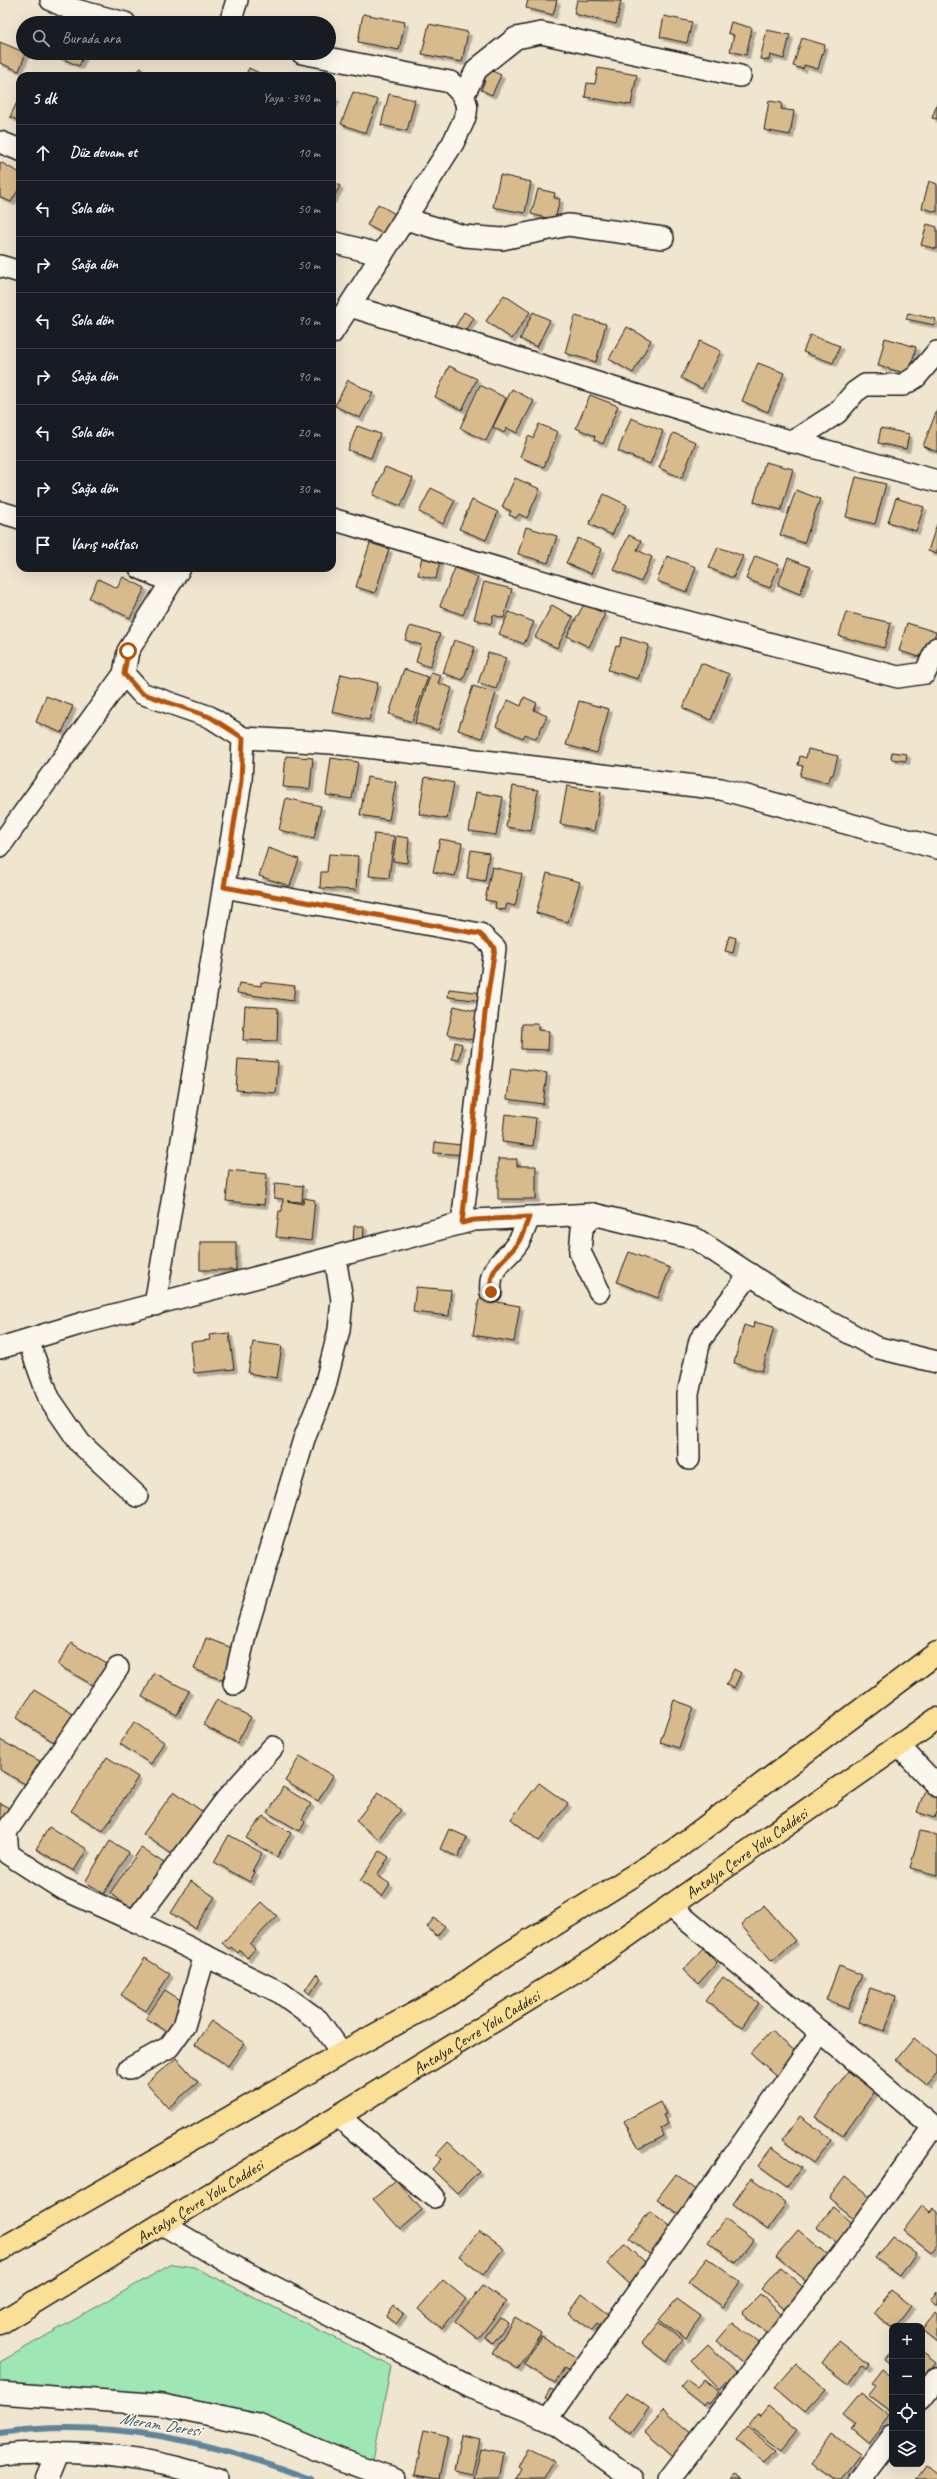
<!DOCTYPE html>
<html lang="tr">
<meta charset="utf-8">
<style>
body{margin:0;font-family:Caveat,sans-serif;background:#20242c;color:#f1f3f6}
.controls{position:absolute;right:12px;bottom:12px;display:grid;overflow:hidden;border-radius:8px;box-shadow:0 4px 16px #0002}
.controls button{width:36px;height:36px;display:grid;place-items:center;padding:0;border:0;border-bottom:1px solid #363941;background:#171b24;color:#f1f3f6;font:20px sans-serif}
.stop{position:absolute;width:12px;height:12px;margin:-9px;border:3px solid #b45309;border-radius:50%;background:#fff}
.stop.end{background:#b45309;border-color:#fff;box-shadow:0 1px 4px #0008}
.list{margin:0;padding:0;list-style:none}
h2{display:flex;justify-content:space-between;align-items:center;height:52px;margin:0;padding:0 16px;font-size:17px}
h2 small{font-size:13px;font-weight:400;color:#9ea1a6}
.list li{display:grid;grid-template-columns:26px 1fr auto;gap:12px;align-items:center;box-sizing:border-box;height:56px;padding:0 16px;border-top:1px solid #363941}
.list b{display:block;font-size:15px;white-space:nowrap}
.list em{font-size:13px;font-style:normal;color:#9ea1a6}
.icon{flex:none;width:22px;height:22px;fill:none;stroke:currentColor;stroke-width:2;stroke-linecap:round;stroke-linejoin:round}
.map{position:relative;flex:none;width:937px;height:2479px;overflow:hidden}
.search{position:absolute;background:#171b24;box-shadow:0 4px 16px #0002;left:16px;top:16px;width:320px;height:44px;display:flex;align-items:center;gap:10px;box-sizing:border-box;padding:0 14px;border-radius:22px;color:#9ea1a6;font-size:15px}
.panel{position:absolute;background:#171b24;box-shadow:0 4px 16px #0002;left:16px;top:72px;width:320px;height:500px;border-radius:12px}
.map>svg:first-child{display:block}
</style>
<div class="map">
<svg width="937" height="2479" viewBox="0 0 937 2479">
<defs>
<filter id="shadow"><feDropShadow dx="3.5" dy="3.5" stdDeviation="0" flood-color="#0004"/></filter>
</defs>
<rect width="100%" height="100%" fill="#f0e5cf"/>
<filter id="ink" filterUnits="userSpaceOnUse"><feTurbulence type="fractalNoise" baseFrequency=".025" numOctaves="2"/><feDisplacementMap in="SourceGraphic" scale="8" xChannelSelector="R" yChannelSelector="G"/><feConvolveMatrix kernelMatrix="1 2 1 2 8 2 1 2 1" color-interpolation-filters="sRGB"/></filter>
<g filter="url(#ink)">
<polygon fill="#9ee6b4" stroke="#5d8168" points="172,2264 194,2267 391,2366 372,2465 284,2431 0,2385 0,2362"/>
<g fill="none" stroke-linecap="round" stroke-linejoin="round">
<path stroke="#60849a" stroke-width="6" d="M 0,2433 C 107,2417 212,2441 311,2479"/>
</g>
<g fill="#d8bb8c" stroke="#1c1c1c" filter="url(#shadow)">
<polygon points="528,0 557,0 553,15 526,8"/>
<polygon points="577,0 621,1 616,24 574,14"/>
<polygon points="363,14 405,22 399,50 358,42"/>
<polygon points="664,16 692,22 687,43 660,37"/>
<polygon points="731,22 752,28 746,55 730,51 734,35 728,33"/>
<polygon points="429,24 468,32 462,62 422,54"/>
<polygon points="767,30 790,35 784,59 770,55 769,60 760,59"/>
<polygon points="802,38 825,45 818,69 804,65 803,69 793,66"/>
<polygon points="0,42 26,53 19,71 0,63"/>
<polygon points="59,53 85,53 79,66 57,56"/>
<polygon points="484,67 501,75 492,95 481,90 485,81 479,79"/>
<polygon points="141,68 148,76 132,76"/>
<polygon points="249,68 265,76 245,76"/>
<polygon points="598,68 637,75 631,105 585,97 587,83 595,84"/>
<polygon points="353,92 378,100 366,133 341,124"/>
<polygon points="389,94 415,100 407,131 381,125"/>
<polygon points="20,96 20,121 10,117"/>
<polygon points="332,97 336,98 332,107"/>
<polygon points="769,101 782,103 781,109 794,111 790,135 764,130"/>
<polygon points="937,104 937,119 932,118"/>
<polygon points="0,162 20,173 20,187 11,202 0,197"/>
<polygon points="500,175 531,182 525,213 493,207"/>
<polygon points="332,181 340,186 332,200"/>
<polygon points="929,181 937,184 937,212 922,208"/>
<polygon points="538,189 555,193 554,198 560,199 555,220 531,214"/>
<polygon points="378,204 395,214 384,234 367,225"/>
<polygon points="927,224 937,227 937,249 921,245"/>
<polygon points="504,295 530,312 512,339 486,321"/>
<polygon points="464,312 474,318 465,333 455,327"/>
<polygon points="533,312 550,320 537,347 520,339"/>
<polygon points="908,313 936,319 934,325 906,319"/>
<polygon points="575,316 606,324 596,362 565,353"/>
<polygon points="627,327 651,340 633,373 609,359"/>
<polygon points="810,335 840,346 833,363 803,352"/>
<polygon points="885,338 916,347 909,374 878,366"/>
<polygon points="700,341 721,351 702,389 681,378"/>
<polygon points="758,363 784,373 768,412 742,401"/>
<polygon points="449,366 477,379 462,410 435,397"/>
<polygon points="348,380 373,393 360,418 335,406"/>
<polygon points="480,385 506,398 486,441 460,428"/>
<polygon points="512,389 534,401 517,433 507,428 504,433 493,427"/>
<polygon points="590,395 618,406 603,444 594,440 595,436 576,428"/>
<polygon points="937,410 937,452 923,446"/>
<polygon points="631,418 663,431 650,464 618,451"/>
<polygon points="539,424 558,432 544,467 520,457 528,436 533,438"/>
<polygon points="357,426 380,434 371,458 348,450"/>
<polygon points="881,428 909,434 906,449 878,443"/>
<polygon points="673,433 696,442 682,478 659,468"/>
<polygon points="765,462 793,469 781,510 754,502"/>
<polygon points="385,467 413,478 401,506 373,495"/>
<polygon points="856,477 886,484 875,524 846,517"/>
<polygon points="515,478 540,489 527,518 519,514 516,518 509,515 511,511 502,507"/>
<polygon points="431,488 455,500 443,524 419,512"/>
<polygon points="796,490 820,499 804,543 780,535"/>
<polygon points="604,494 627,505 612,535 589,524"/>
<polygon points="896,498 924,507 916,531 888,522"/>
<polygon points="472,500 498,512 486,540 459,529"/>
<polygon points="937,524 937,554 928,551"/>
<polygon points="526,527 557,536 548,563 518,554"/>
<polygon points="629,535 641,541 637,550 652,557 641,582 613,569"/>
<polygon points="578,538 602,549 591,574 566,563"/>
<polygon points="370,543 389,549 375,593 356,587"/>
<polygon points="718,547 743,556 733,578 709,568"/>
<polygon points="423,552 441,556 436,579 418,575"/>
<polygon points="667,556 696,567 687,592 657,581"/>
<polygon points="755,556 779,565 770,588 746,579"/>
<polygon points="788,558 810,567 800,594 778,585"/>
<polygon points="455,568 478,577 463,615 440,606"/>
<polygon points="123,577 145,588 130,618 89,598 98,579 117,588"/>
<polygon points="484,582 512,589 504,618 493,615 491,624 474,619"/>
<polygon points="584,604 605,614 589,647 567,636"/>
<polygon points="552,605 573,617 557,648 535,637"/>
<polygon points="509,612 534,622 524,644 499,634"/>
<polygon points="846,612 891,623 884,648 839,636"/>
<polygon points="907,623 936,632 927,659 899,651"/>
<polygon points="410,626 440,634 430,667 416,662 421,645 405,640"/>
<polygon points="622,637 649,645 638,679 608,670 616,646 619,647"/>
<polygon points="454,640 475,647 463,680 443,673"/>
<polygon points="488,653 506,658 496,689 478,683"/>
<polygon points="701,663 729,674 711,720 683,708"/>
<polygon points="404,669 428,677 412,722 389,714"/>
<polygon points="431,672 441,675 438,683 452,688 438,730 415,723"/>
<polygon points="341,674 378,683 369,720 332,712"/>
<polygon points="473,686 496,693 482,738 458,730"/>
<polygon points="46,696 73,706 62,733 36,722"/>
<polygon points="524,697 537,703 534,710 547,716 536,739 525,734 523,738 496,726 508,700 521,706"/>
<polygon points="579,701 609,709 597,753 566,745"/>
<polygon points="808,749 838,756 833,775 831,775 828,783 800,776 803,766 798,765 800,756 806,758"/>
<polygon points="892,752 907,754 906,761 891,759"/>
<polygon points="286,756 313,758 310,789 283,787"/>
<polygon points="331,758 358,762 352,799 326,795"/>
<polygon points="367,777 396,782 389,820 360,815"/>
<polygon points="425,777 454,783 447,819 419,814"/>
<polygon points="513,786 538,790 531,831 506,827"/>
<polygon points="567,786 601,792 594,831 560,824"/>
<polygon points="476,792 503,797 496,835 469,831"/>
<polygon points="286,798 321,806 314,838 279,830"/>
<polygon points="374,834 394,836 389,878 369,876"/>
<polygon points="396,836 409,838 407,863 393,861"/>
<polygon points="440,839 462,843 455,876 433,872"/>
<polygon points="268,848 299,859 290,886 259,876"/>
<polygon points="471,850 489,853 485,881 467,878"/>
<polygon points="329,854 358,856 356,890 320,888 321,872 327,872"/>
<polygon points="492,867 522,874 515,906 507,904 505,910 495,908 496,902 485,900"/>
<polygon points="547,873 580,882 568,922 536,913"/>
<polygon points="729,936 736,938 733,953 725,951"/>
<polygon points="261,982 295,986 293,1001 237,993 239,983 261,986"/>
<polygon points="449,989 483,993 483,1001 448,997"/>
<polygon points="245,1006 278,1008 277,1041 243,1040"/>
<polygon points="454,1006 483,1013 477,1041 447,1034"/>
<polygon points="522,1024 538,1024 538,1030 549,1031 548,1050 521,1049"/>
<polygon points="455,1042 462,1044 459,1060 452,1059"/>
<polygon points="238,1059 278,1062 276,1093 236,1090"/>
<polygon points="511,1068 547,1073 543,1104 507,1099"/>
<polygon points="505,1114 536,1118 533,1146 502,1142"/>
<polygon points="435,1142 469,1146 468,1155 434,1153"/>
<polygon points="498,1159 517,1159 517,1166 536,1166 536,1199 498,1199"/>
<polygon points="229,1170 267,1174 264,1205 226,1201"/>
<polygon points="275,1183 303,1186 302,1202 287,1201 303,1204 304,1198 315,1200 311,1241 276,1237 279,1211 282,1211 283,1199 274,1198"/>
<polygon points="354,1226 364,1226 363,1245 353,1244"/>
<rect x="200" y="1242" width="36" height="28"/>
<polygon points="629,1252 670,1268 658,1298 617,1282"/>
<polygon points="416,1287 451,1290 449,1316 413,1312"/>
<polygon points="479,1299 520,1306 514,1342 473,1335"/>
<polygon points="754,1322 774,1327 762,1371 734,1363 744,1325 753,1328"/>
<polygon points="229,1333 234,1369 194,1373 191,1342 210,1340 209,1335"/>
<polygon points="253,1342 282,1346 277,1378 248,1373"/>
<polygon points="206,1638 235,1649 222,1680 194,1669"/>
<polygon points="71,1643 109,1665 96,1687 58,1665"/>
<polygon points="734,1669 741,1673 734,1688 726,1685"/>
<polygon points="154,1673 189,1691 177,1715 142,1697"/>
<polygon points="34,1690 75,1715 57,1744 16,1718"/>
<polygon points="217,1699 251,1717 237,1743 203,1725"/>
<polygon points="674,1700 693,1707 679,1748 660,1742"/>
<polygon points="134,1722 164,1742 151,1764 120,1744"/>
<polygon points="0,1740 40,1761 27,1785 0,1770"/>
<polygon points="300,1756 333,1776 318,1801 285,1781"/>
<polygon points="107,1757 138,1777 103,1831 71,1811"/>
<polygon points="539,1783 568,1804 539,1841 511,1819"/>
<polygon points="283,1787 311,1804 302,1819 305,1822 300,1831 268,1813"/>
<polygon points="926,1787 937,1794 937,1809 934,1818 917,1812"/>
<polygon points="174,1791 207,1815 176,1857 143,1834"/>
<polygon points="378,1793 401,1810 378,1839 356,1821"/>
<polygon points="0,1803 9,1808 0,1823"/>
<polygon points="263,1816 291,1833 277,1857 246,1838"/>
<polygon points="49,1827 87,1849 74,1871 36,1849"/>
<polygon points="449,1829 467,1837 458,1857 440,1849"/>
<polygon points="920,1831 937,1835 937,1875 910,1868"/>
<polygon points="229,1835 262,1853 252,1871 255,1872 250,1882 214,1862"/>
<polygon points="110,1841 129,1852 104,1893 85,1882"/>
<polygon points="141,1848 167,1865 139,1906 134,1903 131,1908 110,1893"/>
<polygon points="380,1851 389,1857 377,1875 390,1884 382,1896 360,1881"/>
<polygon points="191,1881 215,1897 195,1928 171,1913"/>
<polygon points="262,1902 277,1916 250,1944 255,1949 247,1958 240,1950 238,1953 231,1947 229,1949 222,1943"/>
<polygon points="764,1905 795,1941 772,1961 741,1925"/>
<polygon points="434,1918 445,1926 437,1936 427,1927"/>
<polygon points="703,1949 717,1963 698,1984 683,1970"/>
<polygon points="145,1958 170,1974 146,2011 121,1995"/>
<polygon points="839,1966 862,1975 848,2009 826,2000"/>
<polygon points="316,1974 321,1978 310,1994 305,1990"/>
<polygon points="723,1977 759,2003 742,2027 705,2001"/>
<polygon points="870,1988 896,1997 885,2031 859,2022"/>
<polygon points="165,1990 187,2004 169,2033 146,2018"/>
<polygon points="211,2021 244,2043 228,2066 195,2044"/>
<polygon points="771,2031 801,2056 780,2079 751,2053"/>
<polygon points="914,2038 937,2057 937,2073 927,2085 896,2060"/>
<polygon points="176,2058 198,2082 168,2108 146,2083"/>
<polygon points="848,2071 876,2090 843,2136 815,2117"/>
<polygon points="660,2102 666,2114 663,2115 668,2124 661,2128 664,2136 639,2149 624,2121"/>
<polygon points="800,2116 831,2139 813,2163 782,2140"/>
<polygon points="448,2142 479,2171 457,2193 432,2169 441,2159 436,2155"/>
<polygon points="772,2147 801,2168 787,2187 758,2166"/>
<polygon points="676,2174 703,2195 685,2219 657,2199"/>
<polygon points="845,2177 872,2198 855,2219 829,2198"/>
<polygon points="751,2178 786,2203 768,2229 733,2204"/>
<polygon points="396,2180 422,2210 400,2229 373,2199"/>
<polygon points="833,2206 857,2227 841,2246 817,2226"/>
<polygon points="922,2206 930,2213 933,2209 937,2212 937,2245 931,2253 903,2231"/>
<polygon points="650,2211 677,2231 656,2259 629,2238"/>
<polygon points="725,2219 753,2240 736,2263 708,2242"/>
<polygon points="798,2230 831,2257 810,2284 776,2256"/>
<polygon points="479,2231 503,2249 483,2275 459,2256"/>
<polygon points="892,2236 916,2253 900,2276 875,2258"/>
<polygon points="625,2244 652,2268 634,2289 607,2264"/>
<polygon points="707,2258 740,2282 722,2307 688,2282"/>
<polygon points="780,2267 803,2287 790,2303 796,2308 790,2314 761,2289"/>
<polygon points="443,2280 466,2299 441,2328 418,2309"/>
<polygon points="483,2285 506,2302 478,2339 455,2321"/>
<polygon points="891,2290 912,2306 897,2326 892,2327 873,2313"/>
<polygon points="937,2291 937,2304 930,2299"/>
<polygon points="582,2294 610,2315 601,2327 597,2324 592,2330 568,2313"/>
<polygon points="760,2294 783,2316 766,2334 742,2312"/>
<polygon points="677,2299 701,2316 686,2339 659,2320"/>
<polygon points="394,2306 404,2313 396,2324 386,2317"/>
<polygon points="935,2311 937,2313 937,2342 922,2330"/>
<polygon points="500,2317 508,2323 493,2343 485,2337"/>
<polygon points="515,2317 541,2333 518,2369 493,2353"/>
<polygon points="659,2322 683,2340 666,2361 642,2343"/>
<polygon points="733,2322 763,2346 747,2366 717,2341"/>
<polygon points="541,2336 577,2358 569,2371 564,2368 555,2383 524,2364"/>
<polygon points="838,2341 869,2365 866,2369 862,2366 849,2384 822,2363"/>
<polygon points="708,2344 739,2376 729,2385 726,2382 719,2390 691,2361"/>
<polygon points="892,2349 892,2365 884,2359"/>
<polygon points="922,2351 936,2362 922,2380"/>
<polygon points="796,2364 826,2389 804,2413 775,2388"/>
<polygon points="882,2369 892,2377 892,2412 868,2394 875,2385 871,2383"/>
<polygon points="687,2379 698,2387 704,2380 719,2392 709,2404 707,2402 704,2406 680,2387"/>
<polygon points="550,2389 560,2393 555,2403 545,2398"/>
<polygon points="627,2392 649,2408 630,2434 608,2418"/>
<polygon points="861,2393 890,2416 869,2443 851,2428 855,2424 843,2415"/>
<polygon points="768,2407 797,2430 781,2450 748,2425 756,2414 760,2417"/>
<polygon points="664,2410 693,2435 679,2461 645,2431"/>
<polygon points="747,2427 776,2450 765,2463 736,2440"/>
<polygon points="424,2430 448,2436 439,2479 415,2475"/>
<polygon points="832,2434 860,2454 841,2479 832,2479 811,2464"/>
<polygon points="461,2435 480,2439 472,2474 454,2470"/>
<polygon points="481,2448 504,2453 499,2479 474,2479"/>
<polygon points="528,2448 554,2461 544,2479 516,2479 521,2469 518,2467"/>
<polygon points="926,2465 937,2474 937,2479 916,2479"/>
<polygon points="736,2474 743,2479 732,2479"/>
</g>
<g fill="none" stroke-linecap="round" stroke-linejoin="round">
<defs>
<g id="minor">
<polyline points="51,0 68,8 125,23"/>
<polyline points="230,23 237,0"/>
<path d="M 302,53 L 450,82 C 477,105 466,115 453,143 L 332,333"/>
<polyline points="464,94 477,69 516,38 541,33 740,76"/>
<polyline points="0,142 20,150"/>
<polyline points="405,219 464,236 502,239 568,225 663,238"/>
<polyline points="332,242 382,255"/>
<polyline points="0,266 20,272"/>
<polyline points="350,306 732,425 937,481"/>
<polyline points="792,442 837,413 855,392 865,385 903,385 916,377 937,352"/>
<polyline points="0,512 20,518"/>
<polyline points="332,519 608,601 898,677 925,673 937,648"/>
<polyline points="140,568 171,582"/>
<polyline points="243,738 332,743 721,789 937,848"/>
<polyline points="0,846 124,674"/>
<polyline points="224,887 480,934 495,948 462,1223"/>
<polyline points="593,1214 582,1229 580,1252 599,1291"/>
<path d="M 491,1292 C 488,1264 507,1261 519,1241 C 523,1234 526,1225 529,1217"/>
<polyline points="155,1305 241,781 243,738 210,717 141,693 124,674 128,651 180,568"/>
<polyline points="28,1340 49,1398 80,1443 137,1496"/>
<polyline points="0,1348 83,1323 474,1220 593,1214 696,1239 789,1300 875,1347 937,1362"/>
<polyline points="689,1459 688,1394 700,1340 750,1274"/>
<polyline points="118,1668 6,1832 8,1854 61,1888 141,1924 281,1993 318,2020 342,2053"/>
<polyline points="234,1684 246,1631 304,1439 324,1390 339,1330 342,1300 335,1257"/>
<polyline points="899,1746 937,1786"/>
<polyline points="670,1906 937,2130"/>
<polyline points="135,1921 225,1801 273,1747"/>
<polyline points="129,2069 169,2047 184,2026 205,1955"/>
<polyline points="338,2116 434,2197"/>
<polyline points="162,2224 239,2269 470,2387 548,2419 632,2479"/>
<polyline points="0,2393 163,2405 258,2425 339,2459 395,2479"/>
<polyline points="922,2398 937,2378"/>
<polyline points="548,2419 821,2032"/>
<path d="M 0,2456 C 12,2453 24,2454 36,2453 C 98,2450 159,2460 217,2479"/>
<polyline points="47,2479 58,2452"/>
<polyline points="669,2479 852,2241 933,2127"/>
<polyline points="860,2479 892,2437"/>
</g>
<g id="highway">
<polyline points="0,2250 342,2053 447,1996 506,1955 676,1849 937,1653"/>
<path id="s1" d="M 0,2323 L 593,1960 L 937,1719"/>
</g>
</defs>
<use href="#minor" stroke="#1c1c1c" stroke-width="24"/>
<use href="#highway" stroke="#1c1c1c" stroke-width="25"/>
<use href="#minor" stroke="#fbf7ec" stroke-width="21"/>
<use href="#highway" stroke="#fadf96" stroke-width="22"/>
</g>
</g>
<g fill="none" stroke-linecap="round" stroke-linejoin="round" filter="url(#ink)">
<path stroke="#b45309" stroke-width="5" d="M 128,651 L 124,674 L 141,693 L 210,717 L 243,738 L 241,781 L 224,887 L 480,934 L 495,948 L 485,1013 L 462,1223 L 474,1220 L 529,1217 C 526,1225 523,1234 519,1241 C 507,1261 488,1264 491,1292"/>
</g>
<g text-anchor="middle" stroke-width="3" stroke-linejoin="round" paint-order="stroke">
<g font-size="16" fill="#1c1c1c" stroke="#fbf7ec">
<text dy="6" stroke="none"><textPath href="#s1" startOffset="882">Antalya Çevre Yolu Caddesi</textPath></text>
<text dy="6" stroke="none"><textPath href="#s1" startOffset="558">Antalya Çevre Yolu Caddesi</textPath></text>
<text dy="6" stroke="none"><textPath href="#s1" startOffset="234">Antalya Çevre Yolu Caddesi</textPath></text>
</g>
<g font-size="17" font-style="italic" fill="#445966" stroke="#fbf7ec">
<text transform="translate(160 2424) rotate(9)" y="6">Meram Deresi</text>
</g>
</g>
</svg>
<div class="controls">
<button>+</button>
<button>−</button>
<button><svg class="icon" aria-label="locate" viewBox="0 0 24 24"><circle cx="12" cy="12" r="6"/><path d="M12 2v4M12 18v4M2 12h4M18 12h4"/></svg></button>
<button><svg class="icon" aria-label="layers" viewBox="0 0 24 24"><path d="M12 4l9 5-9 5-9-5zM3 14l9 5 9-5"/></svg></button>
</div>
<div class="stop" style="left:128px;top:651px"></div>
<div class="stop end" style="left:491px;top:1292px"></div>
<div class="search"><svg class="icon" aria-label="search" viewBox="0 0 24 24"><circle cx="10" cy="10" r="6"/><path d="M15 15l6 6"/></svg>Burada ara</div>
<section class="panel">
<h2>5 dk<small>Yaya · 340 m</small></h2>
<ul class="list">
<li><svg class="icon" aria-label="ahead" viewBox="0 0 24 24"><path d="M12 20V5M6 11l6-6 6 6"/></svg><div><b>Düz devam et</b></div><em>10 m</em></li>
<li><svg class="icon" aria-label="left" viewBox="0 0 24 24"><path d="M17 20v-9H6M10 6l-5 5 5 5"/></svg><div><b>Sola dön</b></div><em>50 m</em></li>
<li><svg class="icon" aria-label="right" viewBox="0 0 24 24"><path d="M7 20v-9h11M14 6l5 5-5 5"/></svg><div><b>Sağa dön</b></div><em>50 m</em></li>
<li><svg class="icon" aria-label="left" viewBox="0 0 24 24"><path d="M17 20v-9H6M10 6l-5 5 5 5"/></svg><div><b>Sola dön</b></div><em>90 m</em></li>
<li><svg class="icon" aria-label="right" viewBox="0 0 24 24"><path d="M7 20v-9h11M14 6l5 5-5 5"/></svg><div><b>Sağa dön</b></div><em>90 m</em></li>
<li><svg class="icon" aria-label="left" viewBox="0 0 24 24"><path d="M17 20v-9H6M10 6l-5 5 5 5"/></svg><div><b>Sola dön</b></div><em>20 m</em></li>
<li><svg class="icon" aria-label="right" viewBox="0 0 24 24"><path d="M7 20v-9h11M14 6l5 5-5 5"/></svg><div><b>Sağa dön</b></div><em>30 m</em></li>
<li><svg class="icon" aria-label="arrive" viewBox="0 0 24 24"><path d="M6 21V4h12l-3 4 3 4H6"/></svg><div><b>Varış noktası</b></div></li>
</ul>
</section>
</div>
